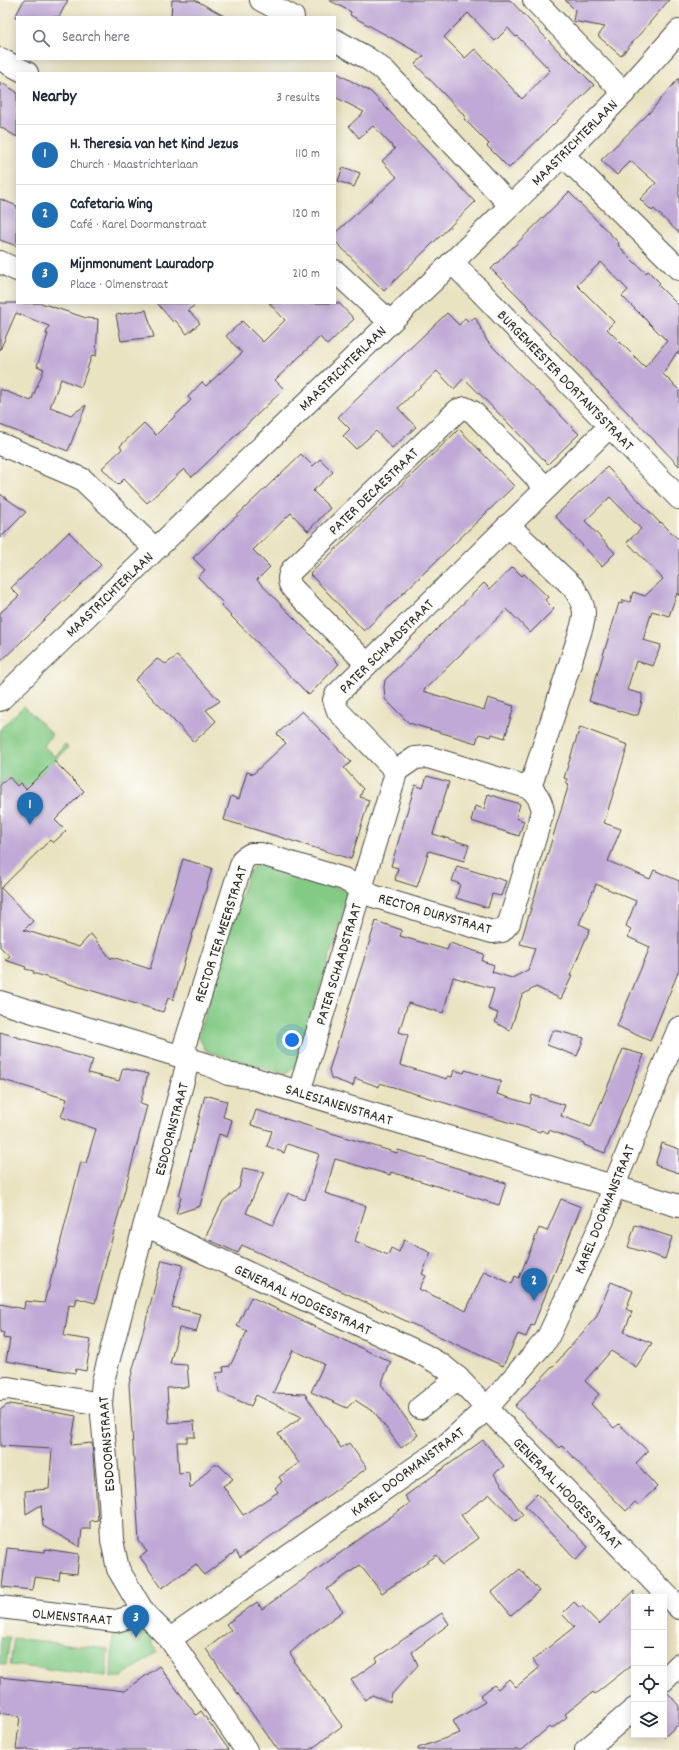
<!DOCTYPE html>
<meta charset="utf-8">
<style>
body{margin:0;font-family:Dekko,sans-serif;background:#f6f6f7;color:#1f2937}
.controls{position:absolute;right:12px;bottom:12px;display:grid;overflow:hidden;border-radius:0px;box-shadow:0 2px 10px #0003}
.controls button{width:36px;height:36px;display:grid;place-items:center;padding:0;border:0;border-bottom:1px solid #e0e1e3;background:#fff;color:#1f2937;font:20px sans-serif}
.you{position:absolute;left:292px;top:1040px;width:14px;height:14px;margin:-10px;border:3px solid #fff;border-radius:50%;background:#1a73e8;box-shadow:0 0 0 6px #1a73e833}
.badge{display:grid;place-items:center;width:26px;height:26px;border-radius:50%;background:#1f6fb2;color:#fff;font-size:13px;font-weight:700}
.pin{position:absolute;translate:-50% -33px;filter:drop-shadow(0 1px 2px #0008)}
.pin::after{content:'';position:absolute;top:21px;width:14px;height:12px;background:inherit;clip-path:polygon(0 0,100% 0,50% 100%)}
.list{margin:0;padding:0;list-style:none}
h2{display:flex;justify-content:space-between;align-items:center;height:52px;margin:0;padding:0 16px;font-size:17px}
h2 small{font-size:13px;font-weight:400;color:#747a83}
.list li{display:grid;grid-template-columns:26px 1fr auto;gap:12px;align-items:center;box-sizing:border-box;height:60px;padding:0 16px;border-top:1px solid #e0e1e3}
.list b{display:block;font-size:15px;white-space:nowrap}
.list p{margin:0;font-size:13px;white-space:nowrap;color:#747a83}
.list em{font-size:13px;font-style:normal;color:#747a83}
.icon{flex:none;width:22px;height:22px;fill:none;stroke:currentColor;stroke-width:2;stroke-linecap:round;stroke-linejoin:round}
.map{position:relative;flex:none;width:679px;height:1750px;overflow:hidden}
.search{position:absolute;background:#fff;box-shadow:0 2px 10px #0003;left:16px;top:16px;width:320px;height:44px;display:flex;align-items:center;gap:10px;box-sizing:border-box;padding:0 14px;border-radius:0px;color:#747a83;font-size:15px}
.panel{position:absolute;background:#fff;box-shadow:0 2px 10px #0003;left:16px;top:72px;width:320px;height:232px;border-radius:0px}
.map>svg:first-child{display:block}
</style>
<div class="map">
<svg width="679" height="1750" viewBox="0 0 679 1750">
<rect width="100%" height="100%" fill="#fdfcf7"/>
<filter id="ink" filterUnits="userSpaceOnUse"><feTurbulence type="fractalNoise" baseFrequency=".025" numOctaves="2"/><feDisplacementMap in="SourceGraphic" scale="8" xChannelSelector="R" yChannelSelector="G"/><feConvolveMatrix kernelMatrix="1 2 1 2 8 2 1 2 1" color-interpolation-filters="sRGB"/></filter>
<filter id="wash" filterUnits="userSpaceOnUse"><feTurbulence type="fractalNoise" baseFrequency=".012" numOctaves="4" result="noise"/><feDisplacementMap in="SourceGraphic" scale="16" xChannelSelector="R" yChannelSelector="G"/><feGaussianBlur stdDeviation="0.9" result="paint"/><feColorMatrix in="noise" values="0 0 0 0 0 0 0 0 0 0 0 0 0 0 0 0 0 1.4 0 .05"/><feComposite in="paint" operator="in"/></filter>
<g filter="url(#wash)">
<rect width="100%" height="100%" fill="#eae3c2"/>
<g fill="#83ca85" stroke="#577a58">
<polygon points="24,706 52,734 44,746 55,757 65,744 68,748 26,789 20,783 17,785 8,777 0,785 0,729"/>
<polygon points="260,864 346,890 348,897 296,1066 286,1075 206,1051 198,1036 248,873 254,866"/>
<polygon points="132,1629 139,1629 137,1634 132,1637 134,1643 138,1643 141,1640 139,1634 142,1629 153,1640 151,1642 158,1652 122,1677 111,1677 113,1634 128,1630 129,1634 133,1633"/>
<polygon points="0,1637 10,1637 6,1665 0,1664"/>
<polygon points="14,1638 108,1649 106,1676 10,1665"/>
</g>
<g id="blocks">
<g fill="#c0a9d6" fill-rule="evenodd">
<polygon points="24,0 68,0 59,17 15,17"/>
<polygon points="172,0 195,0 226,17 171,17"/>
<path d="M 329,0 L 510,0 L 566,59 L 566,57 L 594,85 L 509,168 L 487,146 L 489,144 L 464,119 L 466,117 L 415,64 L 424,56 L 350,15 L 351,12 ZM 468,13 L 495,41 L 508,28 L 516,37 L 517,36 L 550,70 L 522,99 L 475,49 L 465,58 L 444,37 Z"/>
<polygon points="565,0 669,0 621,56 598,36 605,27 573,21 575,10"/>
<polygon points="335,72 371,92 475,202 384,291 335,241 335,233 397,177 382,161 395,149 373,126 359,138 349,126 364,112 335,97"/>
<polygon points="679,78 679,233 654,209 652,211 640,199 656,183 631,161 617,175 601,160 649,113"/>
<polygon points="0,82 17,92 17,137 0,127"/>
<polygon points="343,167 360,173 354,187 338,181"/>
<path d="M 569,192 L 619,243 L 618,245 L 632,260 L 646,273 L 648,271 L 660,283 L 658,285 L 679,306 L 679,354 L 677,352 L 663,374 L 679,390 L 679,466 L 528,309 L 530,308 L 491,269 ZM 601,262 L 628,290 L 622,296 L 667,341 L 645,367 L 607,329 L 614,322 L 577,285 Z"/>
<polygon points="0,199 17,206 17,246 0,240"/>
<polygon points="0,303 41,303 86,318 98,319 96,356 92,355 81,387 61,379 50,407 71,415 86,405 68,451 0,425 0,389 31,401 44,369 37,366 48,334 46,334 49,326 16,313 0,350"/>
<polygon points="157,303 198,303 188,310 200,323 187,334 175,320 173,322"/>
<polygon points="269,303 339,303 354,319 327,345 320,337 275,380 284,389 192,477 184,469 147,503 124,479 118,485 102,468 122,449 120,446 144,423 156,435 191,400 188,397 202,382 206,386 242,353 226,336 242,321 263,342 285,320"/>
<polygon points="146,310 154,337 121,341 116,315"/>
<polygon points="447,313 459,325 465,318 469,322 475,317 487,341 579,434 548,464 464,378 454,389 437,371 398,408 416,427 392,448 376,431 356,449 343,436 350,429 338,417"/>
<polygon points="459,429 514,486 364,631 310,574"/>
<polygon points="301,454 313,466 320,459 333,472 313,491 330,508 308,531 291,513 253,550 270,567 257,580 339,664 309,695 229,614 221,605 223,603 198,577 205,570 193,558"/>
<polygon points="607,467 660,523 661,522 679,540 679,596 677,593 669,616 652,611 643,640 661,645 653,666 636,661 627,690 642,694 642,701 638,715 632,715 589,701 619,603 622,604 623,600 630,602 633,592 645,596 663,579 627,542 641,529 610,497 585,521 615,553 602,566 555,516"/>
<polygon points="0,494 26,512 0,538"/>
<polygon points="69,532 101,565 0,662 0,613 19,596 11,588"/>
<polygon points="513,567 522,576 524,574 548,597 545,600 554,609 530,633 507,609 423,691 484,710 488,698 514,706 505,738 492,734 491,737 479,734 476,743 409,723 385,699 384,687 385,680 484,583 490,589"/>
<polygon points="177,656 220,701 206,710 216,721 194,742 135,680 157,659 166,664"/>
<polygon points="302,711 351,762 344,768 363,789 360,797 369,800 351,859 224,820 231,796 239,799 247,772 253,774 286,743 277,734"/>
<polygon points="580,727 628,745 604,823 621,829 608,861 650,879 654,870 679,881 679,970 650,1041 617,1026 650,947 628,937 631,929 626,926 636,901 596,884 579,924 590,929 570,976 572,976 561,999 536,987 522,995 510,1031 495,1022 498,1013 488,1009 494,989 453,977 443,1013 408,1003 399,1032 408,1035 400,1065 447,1079 448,1076 452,1077 454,1070 464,1073 465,1070 501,1081 497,1094 530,1104 532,1095 565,1105 561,1116 591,1127 623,1049 644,1055 605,1153 584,1145 584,1143 549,1130 548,1133 541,1130 540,1132 380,1083 379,1087 355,1078 353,1086 331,1078 329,1070 376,921 402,930 400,936 447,950 450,943 484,954 482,961 494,965 492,972 512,978 528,970 535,948 520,944 569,784 566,783 567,779 564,778"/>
<polygon points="54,761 84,791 55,820 66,831 53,843 50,840 1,888 33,921 24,930 79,947 91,934 111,959 112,957 150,969 183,859 212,868 173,1000 168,998 163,1012 33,973 34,971 25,969 26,967 5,960 10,956 0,947 0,785 9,777 17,786 20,783 26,789"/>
<polygon points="427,776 449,782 433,834 469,845 464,861 429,851 417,887 395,880 398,868 391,866 415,785 423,788"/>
<polygon points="488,794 520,804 516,818 524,821 519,836 471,821 475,806 484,809"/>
<polygon points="457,866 506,881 501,896 492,894 488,908 456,898 460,884 452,881"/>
<polygon points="552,1031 558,1031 584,1038 577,1056 547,1045"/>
<polygon points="0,1032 93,1060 88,1073 119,1081 123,1068 148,1074 140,1104 147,1106 95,1303 77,1298 75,1306 69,1305 64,1336 91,1340 86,1371 76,1369 75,1373 6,1361 10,1339 3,1338 4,1333 0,1332 0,1304 24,1309 25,1301 44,1303 47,1291 48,1291 81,1162 86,1163 96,1129 61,1117 67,1099 0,1079"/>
<polygon points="205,1095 227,1101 223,1117 232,1120 227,1137 219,1134 200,1206 176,1214 181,1197 179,1196"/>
<polygon points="256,1110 397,1153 398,1150 506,1183 499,1205 391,1172 390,1175 335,1159 325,1193 366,1206 355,1241 388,1255 391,1248 399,1252 404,1240 431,1253 422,1274 426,1276 419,1289 466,1311 484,1271 512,1284 515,1276 519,1278 539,1228 547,1231 561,1199 581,1207 533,1326 531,1325 526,1337 518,1334 503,1366 242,1245 238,1253 205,1238 223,1201 239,1188 243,1168 264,1172 246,1213 273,1225 288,1193 305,1200 319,1154 287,1144 284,1153 267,1146 272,1131 251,1125"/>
<polygon points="662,1143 679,1149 679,1173 655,1165"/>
<polygon points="635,1225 672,1237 665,1259 628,1247"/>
<polygon points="162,1260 183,1265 172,1307 201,1314 196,1332 179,1328 170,1364 187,1365 189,1387 167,1388 169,1423 194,1421 195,1437 187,1437 187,1442 177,1442 179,1473 189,1472 190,1489 213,1465 219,1465 233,1479 223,1486 243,1515 278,1492 275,1488 282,1482 279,1477 299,1463 278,1434 302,1417 256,1395 251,1406 219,1392 216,1373 224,1372 223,1367 230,1366 247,1331 237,1326 251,1297 391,1362 381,1384 418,1435 401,1448 375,1413 355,1400 347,1408 311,1392 324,1364 293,1350 273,1393 305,1394 341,1448 349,1443 367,1468 240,1558 236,1551 204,1575 196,1564 162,1588 140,1557 147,1552 139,1541 129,1384"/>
<polygon points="611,1282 633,1291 626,1309 632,1312 624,1332 652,1343 636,1367 611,1351 585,1381 599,1394 591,1404 614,1428 619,1424 648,1451 636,1463 657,1487 638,1505 635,1502 626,1511 562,1446 560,1448 515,1406 557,1362 596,1317"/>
<polygon points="10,1404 76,1416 71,1445 92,1443 98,1520 90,1521 90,1529 82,1529 80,1547 43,1526 41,1505 26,1514 25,1491 49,1489 52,1449 0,1446 0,1410 7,1405 10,1405"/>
<polygon points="483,1440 504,1466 494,1474 523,1515 516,1521 490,1494 461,1515 478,1538 443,1564 437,1555 382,1593 360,1565 327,1589 343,1611 309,1636 290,1653 295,1661 294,1662 342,1726 310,1750 278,1750 206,1649 231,1630 226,1624 257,1602 262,1609 410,1503 405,1496"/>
<polygon points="537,1494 588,1547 576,1560 525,1506"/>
<polygon points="7,1548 45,1552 45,1549 79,1554 77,1574 60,1572 59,1580 34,1577 32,1590 2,1587"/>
<polygon points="520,1569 539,1591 511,1615 492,1592"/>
<polygon points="634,1591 634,1663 595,1694 593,1692 565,1714 567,1717 551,1729 549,1727 522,1750 418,1750 418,1748 460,1733 453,1721 485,1702 480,1696 494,1685 498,1689 509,1679 516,1687 539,1668 533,1660 574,1627 562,1614 574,1602 580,1608 582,1606 599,1624"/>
<polygon points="442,1613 449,1624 412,1652 418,1665 392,1694 390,1702 372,1695 366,1700 351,1680 378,1661 376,1658"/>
<polygon points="159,1666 196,1715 201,1711 229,1750 16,1750 20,1716 0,1713 0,1677 125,1691"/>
<polygon points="664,1692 667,1692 679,1706 679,1724 664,1737"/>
</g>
</g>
</g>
<g filter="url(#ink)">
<use href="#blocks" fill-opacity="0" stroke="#484742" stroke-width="1"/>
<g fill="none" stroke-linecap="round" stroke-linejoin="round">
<defs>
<g id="street">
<polyline points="261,0 293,17"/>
<polyline points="534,0 624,93"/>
<polyline points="335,40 367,58 385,71 510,205"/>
<polyline points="0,59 27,73"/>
<polyline points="563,155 679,269"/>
<polyline points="0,262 17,270"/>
<polyline points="452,262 679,498"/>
<polyline points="335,271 390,322"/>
<polyline points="0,444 82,479 155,549"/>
<path d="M 508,525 L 573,587 C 589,610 585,617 577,642 L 530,788"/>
<path d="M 367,664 L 294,590 C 288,583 287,578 292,570 L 458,410 L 465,408 L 473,412 L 546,488"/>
<polyline points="0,700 563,155 624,93 679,31"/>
<polyline points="0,1002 209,1065 228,1074 252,1078 679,1206"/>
<polyline points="299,1092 394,780 396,771 338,711 334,700 336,695 610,426"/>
<polyline points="145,1225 424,1355 443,1366 458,1378 679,1608"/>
<polyline points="0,1389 8,1388 101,1404"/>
<polyline points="420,1408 458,1378"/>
<polyline points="0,1607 116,1621 144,1613"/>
<polyline points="170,1639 443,1448 487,1408 547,1339 603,1220 614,1185 679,1028"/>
<polyline points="664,1680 679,1665"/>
<path d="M 246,1750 L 170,1639 L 144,1613 L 118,1569 L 112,1540 L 110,1501 L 101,1404 L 103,1381 L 189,1058 L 184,1047 L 243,859 L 251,854 L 261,854 L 344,879 L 373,896 L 492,932 L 502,931 L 509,923 L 543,811 C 541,801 538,795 530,788 L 428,757 L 415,758 L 396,771"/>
<polyline points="586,1750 634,1709"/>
</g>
</defs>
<use href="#street" stroke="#484742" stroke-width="24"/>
<use href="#street" stroke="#fff" stroke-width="22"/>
</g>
</g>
<g text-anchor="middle" stroke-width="3.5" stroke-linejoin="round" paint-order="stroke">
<g font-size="15" fill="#2b2b2b" stroke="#fdfcf7">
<text transform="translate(574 142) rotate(-45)" y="5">MAASTRICHTERLAAN</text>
<text transform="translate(342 368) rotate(-44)" y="5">MAASTRICHTERLAAN</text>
<text transform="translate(566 380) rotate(46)" y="5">BURGEMEESTER DORTANTSSTRAAT</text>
<text transform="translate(373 491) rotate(-44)" y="5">PATER DECAESTRAAT</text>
<text transform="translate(109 594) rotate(-44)" y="5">MAASTRICHTERLAAN</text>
<text transform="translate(386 646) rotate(-45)" y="5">PATER SCHAADSTRAAT</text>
<text transform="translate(435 913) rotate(16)" y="5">RECTOR DURYSTRAAT</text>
<text transform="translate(220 934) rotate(-72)" y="5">RECTOR TER MEERSTRAAT</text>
<text transform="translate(338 964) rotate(-73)" y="5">PATER SCHAADSTRAAT</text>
<text transform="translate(339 1104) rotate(17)" y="5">SALESIANENSTRAAT</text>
<text transform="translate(171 1129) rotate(-75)" y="5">ESDOORNSTRAAT</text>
<text transform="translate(604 1209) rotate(-68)" y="5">KAREL DOORMANSTRAAT</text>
<text transform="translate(303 1299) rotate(25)" y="5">GENERAAL HODGESSTRAAT</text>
<text transform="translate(106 1444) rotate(-94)" y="5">ESDOORNSTRAAT</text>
<text transform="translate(407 1471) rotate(-37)" y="5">KAREL DOORMANSTRAAT</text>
<text transform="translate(568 1493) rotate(46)" y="5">GENERAAL HODGESSTRAAT</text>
<text transform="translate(72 1616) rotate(5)" y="5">OLMENSTRAAT</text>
</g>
</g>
</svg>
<div class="controls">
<button>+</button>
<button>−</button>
<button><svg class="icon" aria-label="locate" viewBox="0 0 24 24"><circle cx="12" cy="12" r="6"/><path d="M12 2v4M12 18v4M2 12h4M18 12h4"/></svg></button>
<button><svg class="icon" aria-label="layers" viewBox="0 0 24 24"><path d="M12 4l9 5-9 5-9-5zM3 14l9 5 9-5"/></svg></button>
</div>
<div class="you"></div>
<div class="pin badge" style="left:30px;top:825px">1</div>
<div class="pin badge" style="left:534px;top:1301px">2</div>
<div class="pin badge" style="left:136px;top:1638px">3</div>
<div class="search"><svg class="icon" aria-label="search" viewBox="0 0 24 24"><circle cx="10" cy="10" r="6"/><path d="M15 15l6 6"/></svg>Search here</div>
<section class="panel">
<h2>Nearby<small>3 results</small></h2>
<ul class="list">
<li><span class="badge">1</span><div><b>H. Theresia van het Kind Jezus</b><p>Church · Maastrichterlaan</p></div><em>110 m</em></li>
<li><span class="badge">2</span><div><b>Cafetaria Wing</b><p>Café · Karel Doormanstraat</p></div><em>120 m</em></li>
<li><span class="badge">3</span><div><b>Mijnmonument Lauradorp</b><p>Place · Olmenstraat</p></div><em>210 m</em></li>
</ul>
</section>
</div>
